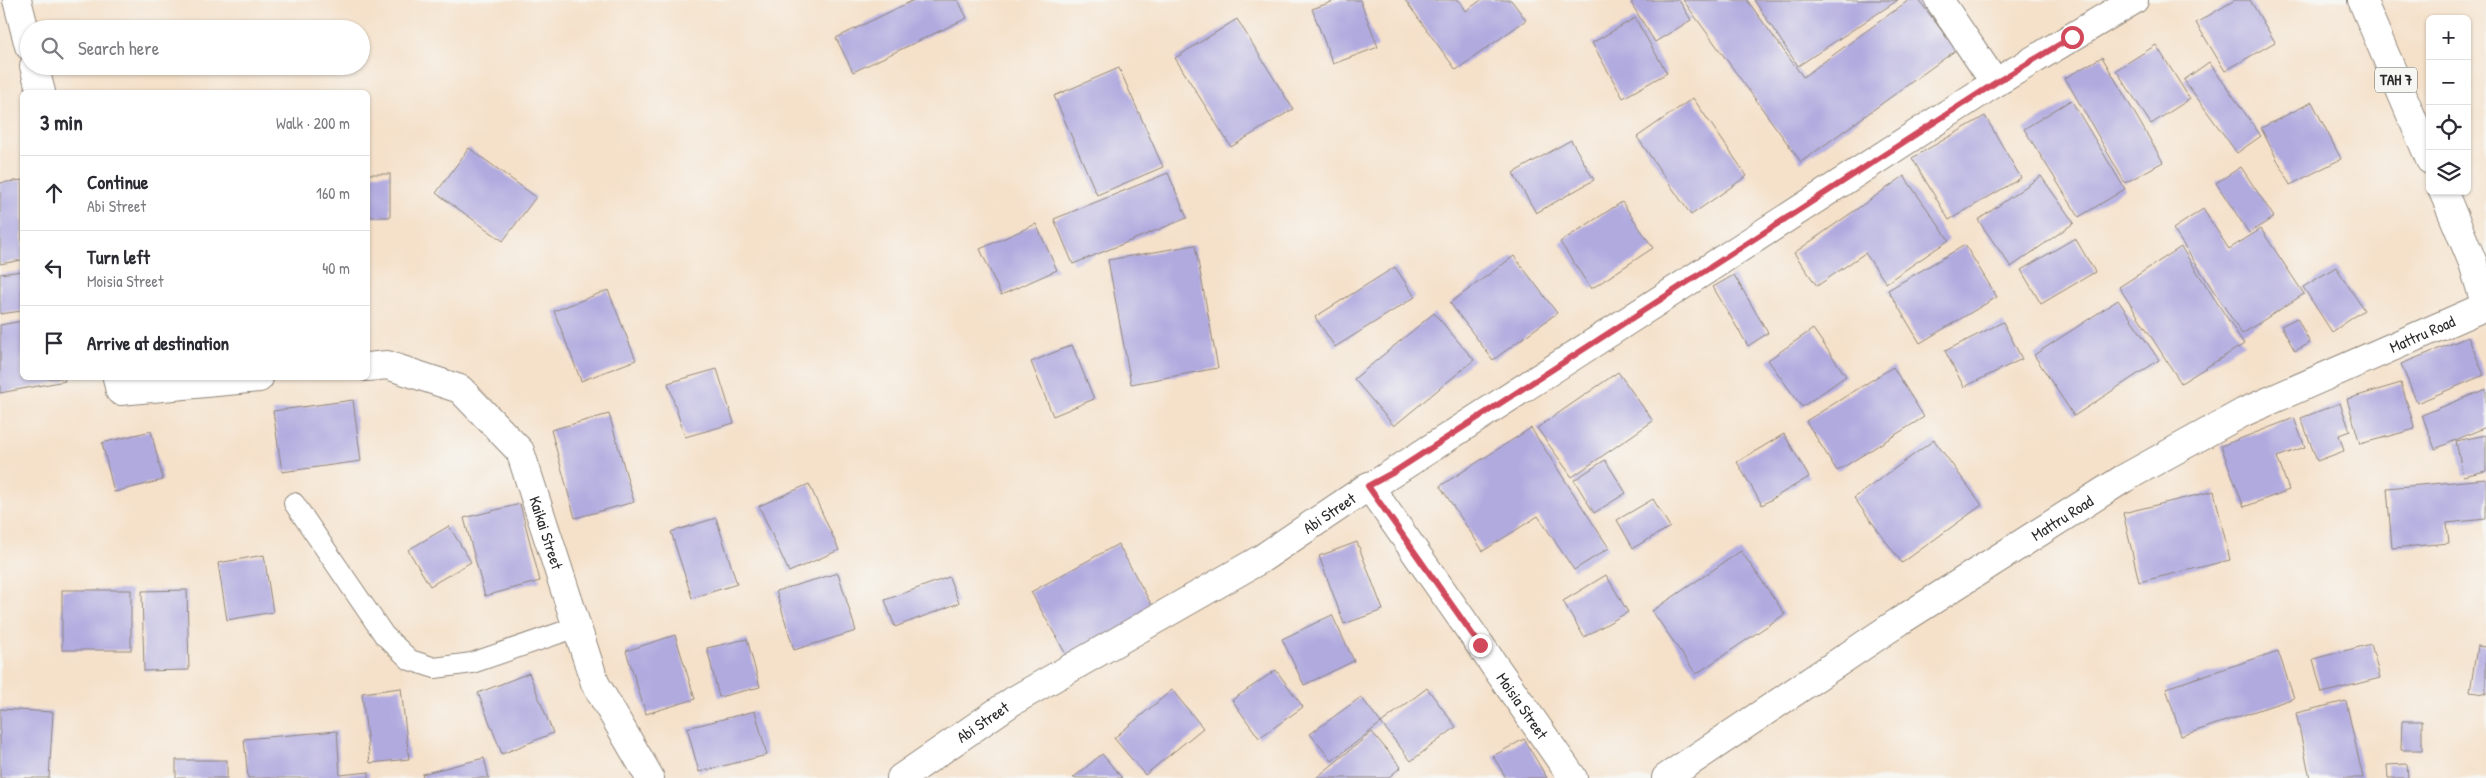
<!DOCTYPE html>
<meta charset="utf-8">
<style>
body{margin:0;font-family:"Patrick Hand",sans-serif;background:#f2f2f3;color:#2b2b33}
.controls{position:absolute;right:15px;top:15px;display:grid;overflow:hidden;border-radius:8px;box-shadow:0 1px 4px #0004}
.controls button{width:45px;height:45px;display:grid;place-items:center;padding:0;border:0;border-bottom:1px solid #e1e1e2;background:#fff;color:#2b2b33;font:25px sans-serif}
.stop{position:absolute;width:15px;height:15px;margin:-11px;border:4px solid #d1495b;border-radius:50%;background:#fff}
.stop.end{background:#d1495b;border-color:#fff;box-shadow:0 1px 5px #0008}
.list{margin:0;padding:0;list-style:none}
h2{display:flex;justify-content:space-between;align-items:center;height:65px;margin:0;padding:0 20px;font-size:21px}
h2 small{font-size:16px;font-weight:400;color:#7c7c81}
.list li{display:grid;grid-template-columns:32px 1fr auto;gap:15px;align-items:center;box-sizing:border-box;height:75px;padding:0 20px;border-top:1px solid #e1e1e2}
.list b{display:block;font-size:19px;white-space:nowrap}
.list p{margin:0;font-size:16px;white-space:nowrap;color:#7c7c81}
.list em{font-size:16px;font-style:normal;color:#7c7c81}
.icon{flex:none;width:28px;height:28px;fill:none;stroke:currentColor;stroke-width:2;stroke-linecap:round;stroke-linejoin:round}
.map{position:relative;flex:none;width:2486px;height:778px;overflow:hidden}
.search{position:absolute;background:#fff;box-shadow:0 1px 4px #0004;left:20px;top:20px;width:350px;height:55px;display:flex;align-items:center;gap:12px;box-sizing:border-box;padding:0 18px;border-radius:28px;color:#7c7c81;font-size:19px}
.panel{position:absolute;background:#fff;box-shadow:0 1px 4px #0004;left:20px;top:90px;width:350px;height:290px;border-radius:8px}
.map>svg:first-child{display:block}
</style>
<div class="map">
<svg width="2486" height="778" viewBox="0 0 2486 778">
<rect width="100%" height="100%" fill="#f6f6f2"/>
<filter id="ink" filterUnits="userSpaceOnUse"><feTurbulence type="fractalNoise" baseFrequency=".02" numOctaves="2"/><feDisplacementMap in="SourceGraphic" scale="10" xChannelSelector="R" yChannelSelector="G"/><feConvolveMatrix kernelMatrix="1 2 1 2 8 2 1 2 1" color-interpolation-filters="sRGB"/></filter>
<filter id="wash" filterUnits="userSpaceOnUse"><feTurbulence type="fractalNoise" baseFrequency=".0096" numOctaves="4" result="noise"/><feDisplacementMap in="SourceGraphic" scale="20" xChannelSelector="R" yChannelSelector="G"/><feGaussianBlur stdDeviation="1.12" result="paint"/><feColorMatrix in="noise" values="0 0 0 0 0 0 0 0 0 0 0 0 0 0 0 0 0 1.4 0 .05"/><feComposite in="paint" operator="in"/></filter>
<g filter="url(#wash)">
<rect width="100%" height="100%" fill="#f5e1ca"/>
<g id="blocks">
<g fill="#b1aadf">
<polygon points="914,0 958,0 967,18 853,72 836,38"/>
<polygon points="1337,0 1360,0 1378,47 1333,64 1312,9"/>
<polygon points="1405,0 1459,0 1466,11 1481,0 1511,0 1526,20 1456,70"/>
<polygon points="1636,0 1679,0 1691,20 1655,42 1631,3"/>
<polygon points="1683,0 1747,0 1803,77 1909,0 1919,0 1956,50 1801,162"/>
<polygon points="1754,0 1898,0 1798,66"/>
<polygon points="2235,0 2250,0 2275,42 2225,71 2196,23"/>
<polygon points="1635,18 1667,73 1623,98 1592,43"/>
<polygon points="1237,19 1293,109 1231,147 1175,58"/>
<polygon points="2156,45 2190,99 2151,124 2116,70"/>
<polygon points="2102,57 2163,162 2125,183 2065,78"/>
<polygon points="2209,62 2261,136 2237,153 2184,80"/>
<polygon points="1119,68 1163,167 1097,195 1054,96"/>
<polygon points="1693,98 1747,176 1691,215 1637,137"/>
<polygon points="2071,100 2125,189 2079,217 2024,129"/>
<polygon points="2312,102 2341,159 2290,185 2261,128"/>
<polygon points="1985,116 2021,178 1949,220 1912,158"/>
<polygon points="1571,140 1594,180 1536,213 1513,173"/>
<polygon points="469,148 536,197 503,241 436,193"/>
<polygon points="2241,167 2274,217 2249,233 2216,183"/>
<polygon points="1168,173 1187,218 1073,264 1054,219"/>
<rect x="368" y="174" width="22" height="43"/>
<polygon points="1904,176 1949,240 1886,283 1865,253 1817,286 1794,253"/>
<polygon points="2041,176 2074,223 2011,267 1978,220"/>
<polygon points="22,180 22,260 0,264 0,183"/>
<polygon points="1622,202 1653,248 1591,289 1560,242"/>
<polygon points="2203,209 2229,249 2261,229 2304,294 2242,334 2173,229"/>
<polygon points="1036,224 1057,270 1001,295 980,249"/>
<polygon points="2075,238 2095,272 2041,304 2021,270"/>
<polygon points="1195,245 1218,368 1131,384 1108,260"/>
<polygon points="1965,245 1997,297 1920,343 1888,290"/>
<polygon points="2181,247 2244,344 2181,383 2119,287"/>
<polygon points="1514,256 1557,313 1493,360 1450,303"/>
<polygon points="1395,267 1415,297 1335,347 1315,317"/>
<polygon points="2336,267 2364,310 2332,332 2303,287"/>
<polygon points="22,271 22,311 0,314 0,274"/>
<polygon points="1734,275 1768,333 1748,346 1713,287"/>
<polygon points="608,290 636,360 581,381 554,311"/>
<polygon points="2118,300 2159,360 2074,416 2034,355"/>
<polygon points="1434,313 1474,360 1394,426 1354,379"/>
<polygon points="2297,318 2310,343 2295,351 2281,326"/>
<polygon points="22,321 22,378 64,378 65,381 0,393 0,325"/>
<polygon points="2003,322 2022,359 1964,387 1945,351"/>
<polygon points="1813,329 1846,376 1802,407 1768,360"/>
<polygon points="2468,337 2484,375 2417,403 2401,364"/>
<polygon points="1072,345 1094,399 1053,416 1031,362"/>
<polygon points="1893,367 1924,417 1837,471 1806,421"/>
<polygon points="717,369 734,423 685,437 668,383"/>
<polygon points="1618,372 1653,421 1572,477 1537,428"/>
<polygon points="2401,383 2415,429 2360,444 2347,399"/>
<polygon points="2486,389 2486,427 2435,449 2422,415"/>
<polygon points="353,400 361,461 282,472 273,411"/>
<polygon points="2340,403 2350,431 2339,435 2344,451 2317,461 2301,418"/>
<polygon points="609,414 634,502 575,518 551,430"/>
<polygon points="2294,418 2305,447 2277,457 2289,490 2244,507 2221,446"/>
<polygon points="1531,428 1609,548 1574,570 1538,516 1483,551 1440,486"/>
<polygon points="151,431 163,480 114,492 102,443"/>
<polygon points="1784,434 1809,477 1762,505 1737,462"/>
<polygon points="2486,435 2486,471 2463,476 2456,441"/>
<polygon points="1934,440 1982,505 1902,563 1854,498"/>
<polygon points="1605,460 1626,493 1594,513 1574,480"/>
<polygon points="2486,479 2486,519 2447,523 2449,543 2392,548 2387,488"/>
<polygon points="809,484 839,550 789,572 759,506"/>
<polygon points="2214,491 2230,560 2139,582 2123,513"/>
<polygon points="1653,499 1670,527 1633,548 1617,520"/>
<polygon points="520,504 540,581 485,596 464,518"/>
<polygon points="716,518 737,584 692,598 671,532"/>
<polygon points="449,526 471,562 430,586 408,550"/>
<polygon points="1357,542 1383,610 1344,624 1319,556"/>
<polygon points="1118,544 1155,611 1068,658 1031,592"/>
<polygon points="1741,551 1785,614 1696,674 1652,611"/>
<polygon points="264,555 273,612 227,620 218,563"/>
<polygon points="838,573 856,631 794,650 776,591"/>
<polygon points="1606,575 1628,612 1584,637 1563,601"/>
<polygon points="949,577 959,603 895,627 885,600"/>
<rect x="62" y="590" width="69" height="60"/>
<polygon points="187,590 189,670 144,671 142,591"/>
<polygon points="1332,615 1354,661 1304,685 1282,639"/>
<polygon points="675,635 695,699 646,714 626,651"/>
<polygon points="747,639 760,687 719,697 707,648"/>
<polygon points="2371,644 2380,678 2322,693 2313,659"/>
<polygon points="2477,646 2486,647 2486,694 2470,692"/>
<polygon points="2278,651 2294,698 2181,736 2166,688"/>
<polygon points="1276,670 1303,707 1259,738 1232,700"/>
<polygon points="529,673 553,733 502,754 478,693"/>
<polygon points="401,688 409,759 370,763 362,693"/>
<polygon points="1427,688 1456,727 1411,761 1381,723"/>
<polygon points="1172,690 1203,728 1145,775 1114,738"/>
<polygon points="1361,697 1381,723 1332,761 1310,734"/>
<polygon points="2346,701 2363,778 2310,778 2296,713"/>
<polygon points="0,709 53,712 49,778 0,778"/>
<polygon points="755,711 767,755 699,772 687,728"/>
<polygon points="2402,721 2422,721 2422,750 2401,750"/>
<polygon points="337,731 340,775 369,772 369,778 248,778 244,739"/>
<polygon points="1372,732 1401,767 1388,778 1316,778"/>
<polygon points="1524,739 1547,778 1506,778 1493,756"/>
<polygon points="1102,754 1122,778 1073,778"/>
<polygon points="484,758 489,778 423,778 422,774"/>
<rect x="176" y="760" width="51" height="18"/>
<polygon points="2407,764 2408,778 2388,778 2387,765"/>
</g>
</g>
</g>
<g filter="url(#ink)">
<use href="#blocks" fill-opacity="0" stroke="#90867a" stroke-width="1"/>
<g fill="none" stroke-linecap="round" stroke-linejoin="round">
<defs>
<polyline id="service" points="294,503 384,635 410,660 435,668 472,663 577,627"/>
<g id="minor">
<polyline points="17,0 29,46"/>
<polyline points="1939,0 1995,83"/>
<polyline points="34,66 41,92"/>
<path id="s1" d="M 368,367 L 387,365 L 460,389 L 520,451 L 595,683 L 650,778"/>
<polyline points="117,378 120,391 259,378"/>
<path id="s2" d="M 1369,486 L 1573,778"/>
<path id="s3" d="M 901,778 L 1013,701 L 1261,559 L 1369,486 L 1377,483 L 1995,83 L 2134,0"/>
</g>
<g id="secondary">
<path id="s4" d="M 1666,778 L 1900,621 L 2123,479 L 2244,412 L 2486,306"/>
</g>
<g id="trunk">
<polyline points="2362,0 2430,160"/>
<polyline points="2443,191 2473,263 2486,307"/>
</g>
</defs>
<use href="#service" stroke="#90867a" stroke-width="22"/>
<use href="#minor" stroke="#90867a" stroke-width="30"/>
<use href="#secondary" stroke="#90867a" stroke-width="30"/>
<use href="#trunk" stroke="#90867a" stroke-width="30"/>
<use href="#service" stroke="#fff" stroke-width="20"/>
<use href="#minor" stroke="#fff" stroke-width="28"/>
<use href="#secondary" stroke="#fff" stroke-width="28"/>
<use href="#trunk" stroke="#fff" stroke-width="28"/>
</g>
</g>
<g fill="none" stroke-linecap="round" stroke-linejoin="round" filter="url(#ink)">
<polyline stroke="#d1495b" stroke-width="6" points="1480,645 1368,486 1394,472 1995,83 2072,37"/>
</g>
<g text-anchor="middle" stroke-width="4.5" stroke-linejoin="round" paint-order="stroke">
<rect fill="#f6f6f2" stroke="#686867" stroke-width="1" x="2375" y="67.5" width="42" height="25" rx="4"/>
<g font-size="15" font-weight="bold" fill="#2b2b2b">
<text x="2396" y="85">TAH 7</text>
</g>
<g font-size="16" fill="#2b2b2b" stroke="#f6f6f2">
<text dy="6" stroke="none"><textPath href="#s4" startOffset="879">Mattru Road</textPath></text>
<text dy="6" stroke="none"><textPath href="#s3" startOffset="504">Abi Street</textPath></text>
<text dy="6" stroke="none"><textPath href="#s4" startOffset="474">Mattru Road</textPath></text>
<text dy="6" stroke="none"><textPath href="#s1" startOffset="268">Kaikai Street</textPath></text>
<text dy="6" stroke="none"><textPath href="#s2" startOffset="268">Moisia Street</textPath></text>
<text dy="6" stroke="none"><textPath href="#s3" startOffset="99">Abi Street</textPath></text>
</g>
</g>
</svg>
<div class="controls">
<button>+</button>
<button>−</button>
<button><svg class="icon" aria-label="locate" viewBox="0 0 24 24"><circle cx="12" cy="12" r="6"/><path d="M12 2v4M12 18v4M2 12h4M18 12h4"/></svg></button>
<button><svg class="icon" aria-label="layers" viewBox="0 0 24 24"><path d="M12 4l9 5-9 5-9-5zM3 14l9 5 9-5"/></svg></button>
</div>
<div class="stop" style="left:2072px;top:37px"></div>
<div class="stop end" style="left:1480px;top:645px"></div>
<div class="search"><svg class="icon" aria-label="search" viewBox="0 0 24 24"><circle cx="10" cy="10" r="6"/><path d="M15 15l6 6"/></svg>Search here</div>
<section class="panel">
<h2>3 min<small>Walk · 200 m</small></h2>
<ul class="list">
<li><svg class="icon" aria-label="ahead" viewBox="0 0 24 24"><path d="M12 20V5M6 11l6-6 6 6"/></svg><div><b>Continue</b><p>Abi Street</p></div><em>160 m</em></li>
<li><svg class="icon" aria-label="left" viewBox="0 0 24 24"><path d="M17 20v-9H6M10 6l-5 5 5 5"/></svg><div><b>Turn left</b><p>Moisia Street</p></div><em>40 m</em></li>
<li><svg class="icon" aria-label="arrive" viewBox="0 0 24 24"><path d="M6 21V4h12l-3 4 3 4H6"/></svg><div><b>Arrive at destination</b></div></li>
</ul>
</section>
</div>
